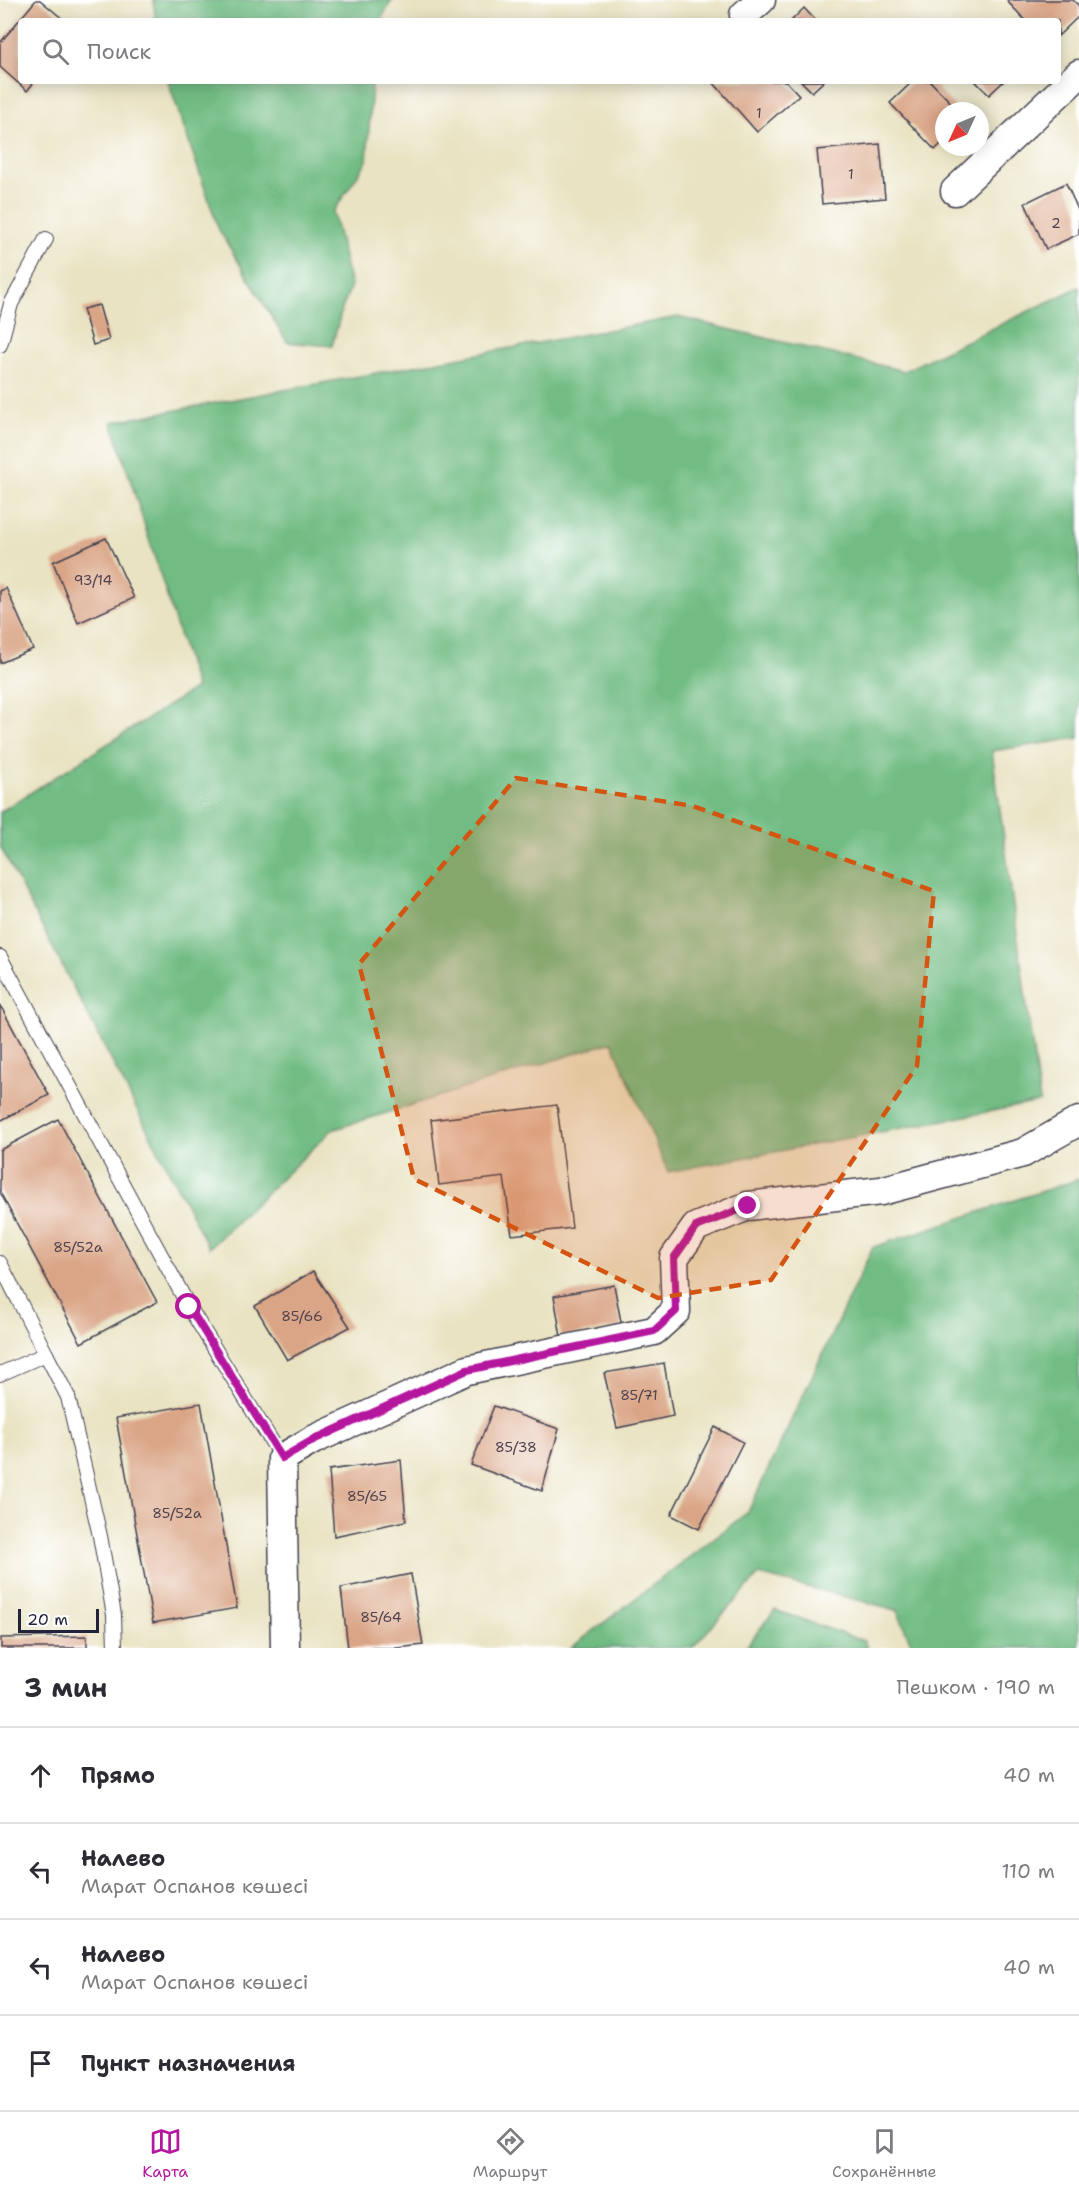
<!DOCTYPE html>
<html lang="ru">
<meta charset="utf-8">
<style>
body{margin:0;font-family:"Shantell Sans",sans-serif;background:#f2f2f3;color:#2b2b33}
.compass{position:absolute;left:935px;top:102px;width:54px;height:54px;border-radius:50%;background:#fff;box-shadow:0 3px 15px #0003;rotate:226deg}
.scale{position:absolute;left:18px;bottom:15px;width:81px;box-sizing:border-box;padding-left:6px;border:3px solid #22223b;border-top:0;font-size:16px;line-height:21px;white-space:nowrap;color:#22223b;-webkit-text-stroke:4px #fff;paint-order:stroke}
.stop{position:absolute;width:18px;height:18px;margin:-14px;border:4px solid #b5179e;border-radius:50%;background:#fff}
.stop.end{background:#b5179e;border-color:#fff;box-shadow:0 2px 6px #0008}
.list{margin:0;padding:0;list-style:none}
h2{display:flex;justify-content:space-between;align-items:center;height:78px;margin:0;padding:0 24px;font-size:26px}
h2 small{font-size:20px;font-weight:400;color:#7c7c81}
.list li{display:grid;grid-template-columns:39px 1fr auto;gap:18px;align-items:center;box-sizing:border-box;height:96px;padding:0 24px;border-top:2px solid #e1e1e2}
.list b{display:block;font-size:22px;white-space:nowrap}
.list p{margin:0;font-size:20px;white-space:nowrap;color:#7c7c81}
.list em{font-size:20px;font-style:normal;color:#7c7c81}
.icon{flex:none;width:33px;height:33px;fill:none;stroke:currentColor;stroke-width:2;stroke-linecap:round;stroke-linejoin:round}
.map{position:relative;flex:none;width:1079px;height:1648px;overflow:hidden}
.search{position:absolute;background:#fff;box-shadow:0 3px 15px #0003;left:18px;right:18px;top:18px;height:66px;display:flex;align-items:center;gap:15px;box-sizing:border-box;padding:0 21px;border-radius:6px;color:#7c7c81;font-size:22px}
.sheet{height:462px;background:#fff}
nav{display:flex;justify-content:space-around;align-items:center;box-sizing:border-box;height:84px;border-top:2px solid #e1e1e2;background:#fff;font-size:16px;color:#7c7c81}
nav a{display:grid;justify-items:center;gap:3px}
nav .on{color:#b5179e}
.map>svg:first-child{display:block}
</style>
<div class="map">
<svg width="1079" height="1648" viewBox="0 0 1079 1648">
<rect width="100%" height="100%" fill="#fff"/>
<filter id="ink" filterUnits="userSpaceOnUse"><feTurbulence type="fractalNoise" baseFrequency=".0167" numOctaves="2"/><feDisplacementMap in="SourceGraphic" scale="12" xChannelSelector="R" yChannelSelector="G"/><feConvolveMatrix kernelMatrix="1 2 1 2 8 2 1 2 1" color-interpolation-filters="sRGB"/></filter>
<filter id="wash" filterUnits="userSpaceOnUse"><feTurbulence type="fractalNoise" baseFrequency=".008" numOctaves="4" result="noise"/><feDisplacementMap in="SourceGraphic" scale="24" xChannelSelector="R" yChannelSelector="G"/><feGaussianBlur stdDeviation="1.35" result="paint"/><feColorMatrix in="noise" values="0 0 0 0 0 0 0 0 0 0 0 0 0 0 0 0 0 1.4 0 .05"/><feComposite in="paint" operator="in"/></filter>
<g filter="url(#wash)">
<rect width="100%" height="100%" fill="#e9e3c2"/>
<g fill="#71bc83" stroke="#4a6f5f" stroke-width="1.5">
<polygon points="153,0 392,0 380,21 156,21"/>
<polygon points="168,81 372,81 367,161 333,212 351,286 342,309 332,346 287,342 219,230"/>
<polygon points="1079,287 1079,738 992,751 1040,1102 668,1172 612,1042 332,1130 209,1248 0,846 0,812 196,688 112,422 678,317 904,371"/>
<polygon points="1079,1179 1079,1648 913,1648 897,1610 759,1575 692,1648 571,1648 748,1512 873,1247"/>
<polygon points="775,1610 864,1641 867,1648 745,1648"/>
</g>
<g id="blocks">
<g fill="#daa586">
<polygon points="36,0 40,0 65,21 21,21 21,81 35,81 27,91 0,67 0,43"/>
<polygon points="1008,0 1073,0 1079,6 1079,16 1058,36 1058,21 1026,21 1007,1"/>
<polygon points="804,8 816,21 791,21"/>
<polygon points="712,81 786,81 799,95 757,132"/>
<polygon points="801,81 824,81 812,92"/>
<polygon points="913,81 930,81 959,111 944,111 944,141 935,150 890,103"/>
<polygon points="975,81 1004,81 989,95"/>
<polygon points="880,144 885,198 822,204 817,150"/>
<polygon points="1066,183 1079,212 1079,234 1046,249 1025,203"/>
<polygon points="99,305 109,340 93,345 83,309"/>
<polygon points="106,538 134,598 78,623 53,562"/>
<polygon points="6,588 33,649 0,663 0,591"/>
<polygon points="0,1005 49,1095 0,1121"/>
<polygon points="557,1105 572,1228 512,1235 504,1177 439,1185 431,1120"/>
<polygon points="58,1119 157,1302 81,1343 0,1192 0,1150"/>
<polygon points="313,1271 350,1327 287,1360 255,1306"/>
<polygon points="614,1285 622,1327 561,1337 554,1296"/>
<polygon points="664,1363 673,1416 617,1428 604,1373"/>
<polygon points="201,1403 237,1608 153,1623 116,1418"/>
<polygon points="494,1406 559,1429 542,1491 471,1465"/>
<polygon points="715,1427 743,1442 699,1529 671,1515"/>
<polygon points="401,1460 406,1521 334,1536 329,1470"/>
<polygon points="411,1574 423,1645 397,1648 348,1648 341,1588"/>
<polygon points="87,1636 87,1648 1,1648 1,1638"/>
</g>
</g>
</g>
<g filter="url(#ink)">
<use href="#blocks" fill-opacity="0" stroke="#403f4f" stroke-width="1.5"/>
<g fill="none" stroke-linecap="round" stroke-linejoin="round">
<defs>
<g id="lane">
<polyline points="0,345 11,304 46,239"/>
<polyline points="0,957 189,1307 282,1458"/>
<polyline points="0,1263 46,1354 0,1374"/>
<polyline points="46,1354 68,1397 100,1536 114,1615 115,1648"/>
</g>
<g id="street">
<polyline points="744,15 761,0"/>
<polyline points="955,191 1079,74"/>
<polyline points="285,1648 282,1458 313,1440 467,1370 654,1331 676,1311 674,1258 696,1227 748,1206 881,1191 1023,1153 1079,1121"/>
</g>
</defs>
<use href="#lane" stroke="#403f4f" stroke-width="16"/>
<use href="#street" stroke="#403f4f" stroke-width="31"/>
<use href="#lane" stroke="#fff" stroke-width="14"/>
<use href="#street" stroke="#fff" stroke-width="28"/>
</g>
</g>
<g fill="none" stroke-linecap="round" stroke-linejoin="round" filter="url(#ink)">
<polyline stroke="#b5179e" stroke-width="8" points="189,1307 282,1458 313,1440 467,1370 654,1331 676,1311 674,1258 696,1227 748,1206"/>
</g>
<path fill="#d45411" fill-opacity="0.2" stroke="#d45411" stroke-width="4.5" stroke-dasharray="12 8" stroke-linejoin="round" d="M 516,778 L 693,806 L 934,891 L 917,1066 L 771,1280 L 658,1298 L 414,1179 L 359,964 Z"/>
<g text-anchor="middle" stroke-width="6" stroke-linejoin="round" paint-order="stroke">
<g font-size="14" fill="#50434e">
<text x="759" y="118">1</text>
<text x="851" y="179">1</text>
<text x="1056" y="228">2</text>
<text x="93" y="585">93/14</text>
<text x="78" y="1252">85/52а</text>
<text x="302" y="1321">85/66</text>
<text x="639" y="1400">85/71</text>
<text x="516" y="1452">85/38</text>
<text x="367" y="1501">85/65</text>
<text x="177" y="1518">85/52а</text>
<text x="381" y="1622">85/64</text>
</g>
</g>
</svg>
<svg class="compass" viewBox="-18 -18 36 36"><path d="M0-13l5 13h-10z" fill="#e53935"/><path d="M0 13l5-13h-10z" fill="#7c7c81"/></svg>
<div class="scale">20 m</div>
<div class="stop" style="left:189px;top:1307px"></div>
<div class="stop end" style="left:748px;top:1206px"></div>
<div class="search"><svg class="icon" aria-label="search" viewBox="0 0 24 24"><circle cx="10" cy="10" r="6"/><path d="M15 15l6 6"/></svg>Поиск</div>
</div>
<section class="sheet">
<h2>3 мин<small>Пешком · 190 m</small></h2>
<ul class="list">
<li><svg class="icon" aria-label="ahead" viewBox="0 0 24 24"><path d="M12 20V5M6 11l6-6 6 6"/></svg><div><b>Прямо</b></div><em>40 m</em></li>
<li><svg class="icon" aria-label="left" viewBox="0 0 24 24"><path d="M17 20v-9H6M10 6l-5 5 5 5"/></svg><div><b>Налево</b><p>Марат Оспанов көшесі</p></div><em>110 m</em></li>
<li><svg class="icon" aria-label="left" viewBox="0 0 24 24"><path d="M17 20v-9H6M10 6l-5 5 5 5"/></svg><div><b>Налево</b><p>Марат Оспанов көшесі</p></div><em>40 m</em></li>
<li><svg class="icon" aria-label="arrive" viewBox="0 0 24 24"><path d="M6 21V4h12l-3 4 3 4H6"/></svg><div><b>Пункт назначения</b></div></li>
</ul>
</section>
<nav>
<a class="on"><svg class="icon" aria-label="map" viewBox="0 0 24 24"><path d="M3 6l6-2 6 2 6-2v14l-6 2-6-2-6 2zM9 4v14M15 6v14"/></svg>Карта</a>
<a><svg class="icon" aria-label="directions" viewBox="0 0 24 24"><path d="M12 3l9 9-9 9-9-9zM9 14v-3h6M13 9l2 2-2 2"/></svg>Маршрут</a>
<a><svg class="icon" aria-label="saved" viewBox="0 0 24 24"><path d="M7 4h10v16l-5-4-5 4z"/></svg>Сохранённые</a>
</nav>
